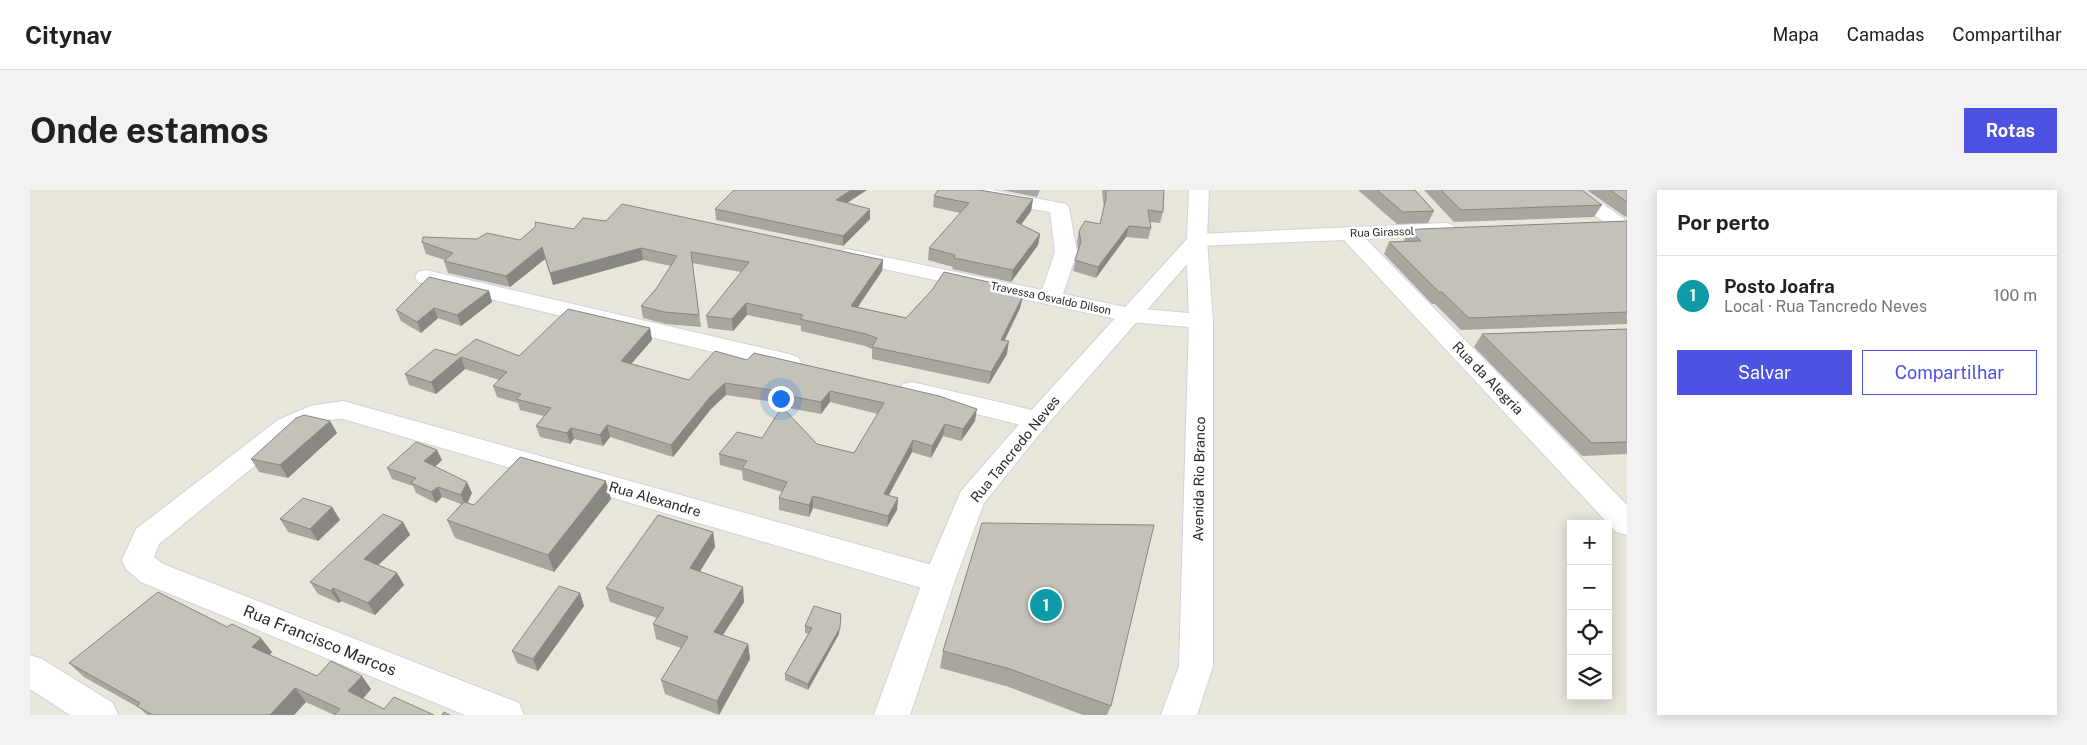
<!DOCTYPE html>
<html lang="pt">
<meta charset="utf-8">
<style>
body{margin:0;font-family:"Public Sans",sans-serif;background:#f2f2f2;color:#202124}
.controls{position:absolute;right:15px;bottom:15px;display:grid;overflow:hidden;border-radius:0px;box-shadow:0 2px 12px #0003}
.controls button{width:45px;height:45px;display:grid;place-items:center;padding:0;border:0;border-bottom:1px solid #e0e0e0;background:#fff;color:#202124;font:25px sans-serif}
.you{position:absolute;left:750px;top:208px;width:18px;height:18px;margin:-12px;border:4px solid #fff;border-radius:50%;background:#1a73e8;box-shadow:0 0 0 8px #1a73e833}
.badge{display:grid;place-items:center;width:32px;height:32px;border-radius:50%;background:#4e52e2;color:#fff;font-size:16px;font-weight:700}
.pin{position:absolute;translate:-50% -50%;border:2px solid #fff;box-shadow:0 1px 5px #0006}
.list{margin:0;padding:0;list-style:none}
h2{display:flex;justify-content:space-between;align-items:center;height:65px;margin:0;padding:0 20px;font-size:21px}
h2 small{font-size:16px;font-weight:400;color:#757577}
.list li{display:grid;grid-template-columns:32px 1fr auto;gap:15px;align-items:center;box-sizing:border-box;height:80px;padding:0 20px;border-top:1px solid #e0e0e0}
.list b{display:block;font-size:19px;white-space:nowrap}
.list p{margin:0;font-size:16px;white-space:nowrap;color:#757577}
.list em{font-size:16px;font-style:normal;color:#757577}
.actions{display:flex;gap:10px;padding:15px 20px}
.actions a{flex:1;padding:11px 0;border:1px solid #4e52e2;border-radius:0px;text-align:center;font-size:18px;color:#4e52e2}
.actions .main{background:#4e52e2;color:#fff}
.icon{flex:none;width:28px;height:28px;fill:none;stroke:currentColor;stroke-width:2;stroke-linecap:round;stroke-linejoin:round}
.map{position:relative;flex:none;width:1597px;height:525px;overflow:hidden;border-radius:0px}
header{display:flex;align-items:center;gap:30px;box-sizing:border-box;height:70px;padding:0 25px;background:#fff;border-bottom:1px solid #e0e0e0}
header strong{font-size:24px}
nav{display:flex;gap:28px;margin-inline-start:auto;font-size:18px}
.intro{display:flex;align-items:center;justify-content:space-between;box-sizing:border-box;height:120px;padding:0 30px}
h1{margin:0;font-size:35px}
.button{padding:12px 22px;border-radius:0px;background:#4e52e2;color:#fff;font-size:18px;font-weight:700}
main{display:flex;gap:30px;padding:0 30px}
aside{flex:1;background:#fff;border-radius:0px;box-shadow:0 2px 12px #0003}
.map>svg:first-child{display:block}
</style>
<header>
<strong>Citynav</strong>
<nav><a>Mapa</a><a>Camadas</a><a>Compartilhar</a></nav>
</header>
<div class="intro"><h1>Onde estamos</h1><a class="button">Rotas</a></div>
<main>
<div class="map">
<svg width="1597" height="525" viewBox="0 0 1597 525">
<rect width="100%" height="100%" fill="#e8e5db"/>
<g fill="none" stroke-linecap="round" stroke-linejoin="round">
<defs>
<g id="street">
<polygon points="920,0 962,0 1036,14 1039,18 1047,62 1033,104 1100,118 1171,124 1179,126 1183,131 1179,136 1171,138 1100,132 817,71 810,69 806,65 810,61 817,59 1012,100 1025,62 1020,22 930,6 923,4"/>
<polygon points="1531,0 1553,0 1597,31 1597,39 1590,41 1583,39"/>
<polygon points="1416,33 1423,35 1426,39 1423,43 1336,49 1597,315 1597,345 1586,342 1314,50 1167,56 1160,54 1157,50 1160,46 1167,44"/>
<polygon points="396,80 759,164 768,167 771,172 768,177 759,180 388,92 385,87 388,82"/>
<polygon points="882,192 1007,221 1016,224 1020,230 1016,236 1007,239 873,206 869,200 873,194"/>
<polygon points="313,211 909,377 920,381 925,390 920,399 909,403 313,229 293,230 266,242 129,354 124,367 133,374 489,513 494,525 435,525 111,392 96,379 92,370 106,339 248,230 280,216"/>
</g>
<g id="secondary">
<polygon points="1159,0 1179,0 1177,50 1183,131 1183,476 1167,525 1131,525 1149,476 1159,131 1157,74 1016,236 954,313 925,390 880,525 844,525 893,390 931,301 998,224 1157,49"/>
<polygon points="0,465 12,469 83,513 88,525 40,525 0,499"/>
</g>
</defs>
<use href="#street" stroke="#d0d1df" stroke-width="2"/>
<use href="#secondary" stroke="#d0d1df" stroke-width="2"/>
<use href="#street" fill="#fff" fill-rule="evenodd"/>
<use href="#secondary" fill="#fff" fill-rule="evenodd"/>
</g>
<g fill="#a9a6a0">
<polygon points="837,0 817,13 840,19 840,29 813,56 686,30 685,19"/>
<polygon points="972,0 1010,0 1007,7"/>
<polygon points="1072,0 1134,0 1133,22 1130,33 1120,32 1121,38 1118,49 1096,47 1066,88 1043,81 1048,60 1047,52 1049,41 1070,34 1074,19"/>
<polygon points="1328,0 1385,0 1404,21 1398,33 1367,34"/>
<polygon points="1394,0 1552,0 1572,15 1564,27 1424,32"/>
<polygon points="1557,0 1597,0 1597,27 1594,26"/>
<polygon points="904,6 1003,9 1001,21 991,35 1010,44 1008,55 981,92 922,79 923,77 898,70 899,58 930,23 903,17"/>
<polygon points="1597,31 1597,134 1431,140 1405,114 1402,114 1354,64 1359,52 1373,52 1379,40"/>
<polygon points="544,39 853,70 852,81 828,117 876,128 971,101 993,106 990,118 974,150 977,164 959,194 842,169 842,159 835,156 771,141 771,136 717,125 703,141 678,138 676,126 711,82 662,73 671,137 636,134 613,128 611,116 626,99 641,76 613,70 523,95 515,69 480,97 418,83 414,71 415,70 396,64 392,52 447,49 490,50"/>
<polygon points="459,101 462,112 431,136 408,128 391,143 371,131 366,120"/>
<polygon points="620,138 622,150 601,174 659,190 717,170 945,231 931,251 913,246 901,268 882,262 858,305 868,308 867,320 857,337 783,318 779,327 749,320 749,308 752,302 713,290 712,281 690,275 689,264 732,248 787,254 824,263 848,224 800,212 791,224 759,218 759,214 696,205 681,219 643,267 580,247 573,256 544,249 540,254 510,247 506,236 514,226 490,220 488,213 467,207 463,196 469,190 435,179 406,204 379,195 375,184 426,165 489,166"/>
<polygon points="1597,139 1597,264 1552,266 1444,157 1452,144"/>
<polygon points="300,231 307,243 258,288 229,282 221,269"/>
<polygon points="412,270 405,277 442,303 437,313 444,315 581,309 524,382 425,348 417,330 431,314 412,307 406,313 386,303 383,296 362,289 357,278"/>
<polygon points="302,317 310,330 288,351 258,342 250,329"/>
<polygon points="373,332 380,345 348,375 367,383 374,395 345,425 311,411 309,413 288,404 280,392"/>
<polygon points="952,333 1081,516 1077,525 1053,525 976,496 910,478 913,461"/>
<polygon points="683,342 685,357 670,382 714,412 693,445 718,454 720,469 689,525 635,504 631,490 651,458 626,449 623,434 627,428 580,412 576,398"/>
<polygon points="550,403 554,416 508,481 487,473 482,461"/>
<polygon points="811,424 809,444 778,500 755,490 755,484 778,444 775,443 775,436"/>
<polygon points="242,462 240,465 287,486 341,499 333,509 354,519 404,525 304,525 276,512 264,525 117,525 111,519 54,487 39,473"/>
</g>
<g fill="#898782">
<polygon points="821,0 837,0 806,20 806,10"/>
<polygon points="1003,9 1001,21 984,44 986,32"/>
<polygon points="840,19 840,29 813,56 813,46"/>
<polygon points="1099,36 1096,47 1066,88 1068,77"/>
<polygon points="1010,44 1008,55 981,92 983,80"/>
<polygon points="512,57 515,69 480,97 476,86"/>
<polygon points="611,58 613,70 523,95 520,83"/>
<polygon points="853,70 852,81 820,128 821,116"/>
<polygon points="459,101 462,112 431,136 427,125"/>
<polygon points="993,106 990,118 969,162 971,150"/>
<polygon points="716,113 717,125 703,141 702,129"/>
<polygon points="404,118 408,128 391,143 387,132"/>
<polygon points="620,138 622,150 594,182 591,171"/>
<polygon points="979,151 977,164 959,194 961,182"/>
<polygon points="431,167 435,179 406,204 401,192"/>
<polygon points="695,193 696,205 681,219 643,267 641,255 680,207"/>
<polygon points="800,201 800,212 791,224 791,212"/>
<polygon points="947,219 945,231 931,251 933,239"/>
<polygon points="300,231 307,243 258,288 250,275"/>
<polygon points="915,234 913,246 901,268 902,256"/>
<polygon points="577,235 580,247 573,256 570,245"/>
<polygon points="541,238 544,249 540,254 537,243"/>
<polygon points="883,250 882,262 853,316 854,304"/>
<polygon points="407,260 412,270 399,282 394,271"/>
<polygon points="576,291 581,309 524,382 518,365"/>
<polygon points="437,292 442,303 436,316 431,305"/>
<polygon points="408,297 412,307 406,313 401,302"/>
<polygon points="783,306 783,318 779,327 779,315"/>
<polygon points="868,308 867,320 857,337 858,326"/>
<polygon points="302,317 310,330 288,351 280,339"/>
<polygon points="373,332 380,345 341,382 334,369"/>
<polygon points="683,342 685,357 662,393 660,378"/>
<polygon points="367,383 374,395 345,425 338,413"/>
<polygon points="713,397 714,412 686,456 684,442"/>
<polygon points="303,398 311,411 309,413 301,401"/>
<polygon points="550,403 554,416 508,481 503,469"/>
<polygon points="811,424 809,444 778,500 778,494"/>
<polygon points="231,448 242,462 233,471 222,457"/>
<polygon points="718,454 720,469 689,525 687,511"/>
<polygon points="332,486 341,499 327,515 318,501"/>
<polygon points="265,498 276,512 264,525 240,525"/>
</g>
<g fill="#c4c1ba" stroke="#898782">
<polygon points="704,0 821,0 806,10 840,19 813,46 685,19"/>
<polygon points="908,0 949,0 1003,9 986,32 1010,44 983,80 924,68 925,65 899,58 939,13 904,6"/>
<polygon points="1076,0 1134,0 1133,22 1118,20 1121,38 1099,36 1068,77 1045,70 1051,52 1049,41 1055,31 1070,34 1076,8"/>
<polygon points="1347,0 1385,0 1404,21 1373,22"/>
<polygon points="1411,0 1552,0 1572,15 1431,20"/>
<polygon points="1580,0 1597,0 1597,12"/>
<polygon points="592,14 853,70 821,116 876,128 902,100 914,82 972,95 968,100 993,106 971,150 979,151 961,182 842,157 847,148 836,144 770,129 773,125 716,113 702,129 676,126 719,72 661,62 669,125 634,122 611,116 626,99 647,66 611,58 520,83 512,57 476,86 414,71 423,63 392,52 393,47 447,49 457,43 490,50 506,36 505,32 544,39 553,28 576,31"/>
<polygon points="1597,31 1597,122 1439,128 1412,102 1409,102 1359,52 1391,51 1379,40 1390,39"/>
<polygon points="399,87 459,101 427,125 404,118 387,132 366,120"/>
<polygon points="538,119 620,138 591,171 659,190 685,161 717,170 724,163 909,206 947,219 933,239 915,234 902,256 883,250 854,304 868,308 858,326 783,306 779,315 749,308 757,292 712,278 717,271 689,264 707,242 732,248 752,217 787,254 824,263 854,213 800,201 791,212 759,206 761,203 695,193 680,207 641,255 577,235 570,245 541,238 537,243 506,236 521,218 486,209 491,204 463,196 477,182 431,167 401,192 375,184 405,159 426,165 446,149 489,166"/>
<polygon points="1597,139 1597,252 1562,253 1452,144"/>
<polygon points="274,225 300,231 250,275 221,269 266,228"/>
<polygon points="386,252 407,260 394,271 437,292 431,305 408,297 401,302 381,293 386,288 357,278"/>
<polygon points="490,267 576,291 518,365 417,330 434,312 444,315"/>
<polygon points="273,308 302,317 280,339 250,329"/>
<polygon points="353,324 373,332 334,369 367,383 338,413 303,398 301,401 280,392"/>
<polygon points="628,325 683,342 660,378 713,397 684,442 718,454 687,511 631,490 658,447 623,434 634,418 576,398"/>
<polygon points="952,333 1124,335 1081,516 980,479 913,461"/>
<polygon points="529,396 550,403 503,469 482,461"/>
<polygon points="128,402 197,437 202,434 231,448 222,457 287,486 301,471 332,486 318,501 354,519 364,507 404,525 304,525 310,519 265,498 240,525 123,525 107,516 110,513 39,473"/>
<polygon points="784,416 811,424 810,438 778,494 755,484 782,438 775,436"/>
<polygon points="414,522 420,525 412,525"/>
</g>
<g text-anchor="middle" stroke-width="5" stroke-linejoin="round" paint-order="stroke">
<g font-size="11" fill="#282828" stroke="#fff">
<text transform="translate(1352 42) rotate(-2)" y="4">Rua Girassol</text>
<text transform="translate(1021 108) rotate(12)" y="4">Travessa Osvaldo Dilson</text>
</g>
<g font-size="14" fill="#282828" stroke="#fff">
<text transform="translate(1458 188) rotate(46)" y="5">Rua da Alegria</text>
<text transform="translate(985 259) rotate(-51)" y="5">Rua Tancredo Neves</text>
<text transform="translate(1169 289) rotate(-89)" y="5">Avenida Rio Branco</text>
<text transform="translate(625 309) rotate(16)" y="5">Rua Alexandre</text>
</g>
<g font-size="16" fill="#282828" stroke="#fff">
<text transform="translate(290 450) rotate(22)" y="6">Rua Francisco Marcos</text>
</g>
</g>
</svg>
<div class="controls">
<button>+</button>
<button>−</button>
<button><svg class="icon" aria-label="locate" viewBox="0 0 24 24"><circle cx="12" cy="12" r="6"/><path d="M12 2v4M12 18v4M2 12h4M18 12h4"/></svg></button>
<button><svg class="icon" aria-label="layers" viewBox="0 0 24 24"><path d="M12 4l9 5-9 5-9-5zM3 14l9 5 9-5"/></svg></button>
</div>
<div class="you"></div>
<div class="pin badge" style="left:1016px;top:415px;background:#0f9aa8">1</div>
</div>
<aside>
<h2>Por perto<small></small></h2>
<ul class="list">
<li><span class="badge" style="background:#0f9aa8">1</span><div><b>Posto Joafra</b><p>Local · Rua Tancredo Neves</p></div><em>100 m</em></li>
</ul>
<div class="actions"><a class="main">Salvar</a><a>Compartilhar</a></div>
</aside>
</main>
